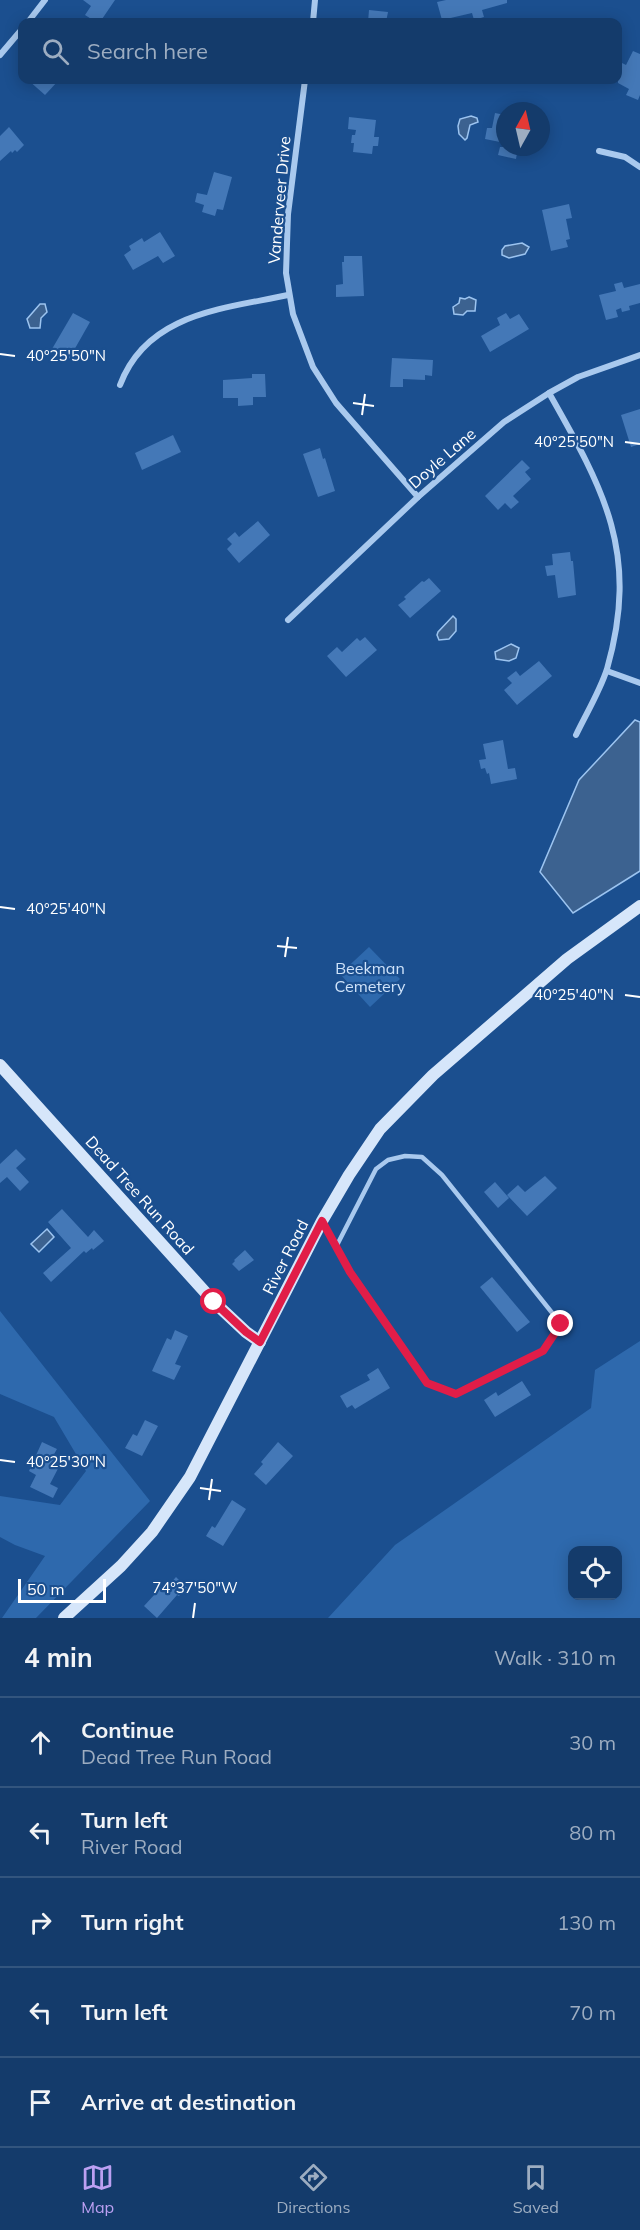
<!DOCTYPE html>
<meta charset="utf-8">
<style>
body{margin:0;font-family:Mulish,sans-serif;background:#214673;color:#f1f3f6}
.controls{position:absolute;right:18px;bottom:18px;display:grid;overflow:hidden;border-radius:12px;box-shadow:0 3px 15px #0003}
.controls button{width:54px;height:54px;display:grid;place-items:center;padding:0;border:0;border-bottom:2px solid #33557e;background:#143b6b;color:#f1f3f6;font:30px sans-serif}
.compass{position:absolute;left:496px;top:102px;width:54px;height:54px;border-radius:50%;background:#143b6b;box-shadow:0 3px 15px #0003;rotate:8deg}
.scale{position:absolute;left:18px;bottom:15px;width:88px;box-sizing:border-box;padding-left:6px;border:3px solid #fff;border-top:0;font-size:16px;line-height:21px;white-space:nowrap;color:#fff;-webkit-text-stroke:4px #1b4f8f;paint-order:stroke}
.stop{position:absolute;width:18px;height:18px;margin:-14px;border:4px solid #e11d48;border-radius:50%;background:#fff}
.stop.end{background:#e11d48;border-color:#fff;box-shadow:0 2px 6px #0008}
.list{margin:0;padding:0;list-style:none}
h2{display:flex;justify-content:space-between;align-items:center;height:78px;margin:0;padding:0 24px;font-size:26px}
h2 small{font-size:20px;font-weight:400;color:#9dadc1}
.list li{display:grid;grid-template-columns:39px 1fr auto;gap:18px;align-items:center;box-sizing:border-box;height:90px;padding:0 24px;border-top:2px solid #33557e}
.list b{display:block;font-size:22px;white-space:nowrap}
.list p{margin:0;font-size:20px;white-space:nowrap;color:#9dadc1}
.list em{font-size:20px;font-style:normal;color:#9dadc1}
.icon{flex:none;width:33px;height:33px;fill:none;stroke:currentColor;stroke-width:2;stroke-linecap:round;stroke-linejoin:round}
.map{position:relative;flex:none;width:640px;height:1618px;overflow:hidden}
.search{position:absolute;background:#143b6b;box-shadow:0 3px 15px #0003;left:18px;right:18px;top:18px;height:66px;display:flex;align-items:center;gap:15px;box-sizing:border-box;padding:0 21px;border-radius:12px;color:#9dadc1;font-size:22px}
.sheet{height:528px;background:#143b6b}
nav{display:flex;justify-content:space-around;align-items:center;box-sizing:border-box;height:84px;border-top:2px solid #33557e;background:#143b6b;font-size:16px;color:#9dadc1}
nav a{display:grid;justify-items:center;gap:3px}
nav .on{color:#bca0f2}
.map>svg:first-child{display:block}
</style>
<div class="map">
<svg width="640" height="1618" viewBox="0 0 640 1618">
<rect width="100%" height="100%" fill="#1b4f8f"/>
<g fill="#2e69ad" fill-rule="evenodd">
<polygon points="369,947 400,979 370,1007 340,974"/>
<polygon points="0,1311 150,1501 36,1618 2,1618 45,1556 15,1545 0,1537 0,1496 60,1505 86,1471 54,1417 0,1394"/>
<path d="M 640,1341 L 640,1618 L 328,1618 L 395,1545 L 591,1408 L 595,1370 ZM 572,1550 L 618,1550 L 618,1596 L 572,1596 Z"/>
</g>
<g fill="#3c6290" stroke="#9cc4f0" stroke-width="1.5">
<polygon points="471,116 477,118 478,122 470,125 467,138 465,140 459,134 458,126 460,119"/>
<polygon points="522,243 529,247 525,254 509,258 502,255 502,250 505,246"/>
<polygon points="469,297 476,300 475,311 467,311 463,315 454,314 453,307 459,303 460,298 465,299"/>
<polygon points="40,304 45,304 47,312 41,318 40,328 30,328 27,319"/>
<polygon points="453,616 456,619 456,631 449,639 439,640 437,635 438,632"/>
<polygon points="511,644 519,648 516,658 509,661 496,659 495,652"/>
<polygon points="635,720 640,722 640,871 573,913 540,872 579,780"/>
<polygon points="47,1229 54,1237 39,1252 31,1244"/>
</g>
<g fill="#4478b7">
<polygon points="83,0 115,0 100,22 96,22 85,15 91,6"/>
<polygon points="446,0 507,0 507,3 482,10 484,17 474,20 472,13 442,20 437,2"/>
<polygon points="369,10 388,12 386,22 368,22"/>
<polygon points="633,51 640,54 640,95 638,100 626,95 629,89 618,83 618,61 626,65"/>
<polygon points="28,80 59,80 45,95"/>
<polygon points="495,113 505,115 505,143 485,139 487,128 492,128"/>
<polygon points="349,117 376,120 374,137 379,137 378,146 373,146 372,154 353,152 354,143 351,143 352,135 355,135 356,130 348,129"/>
<polygon points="9,127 24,145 17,152 15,150 12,153 11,151 0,161 0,136"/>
<polygon points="500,147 518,147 516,159 498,155"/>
<polygon points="214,172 232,177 223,210 217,209 215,216 202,212 204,205 195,202 197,193 207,195"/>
<polygon points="569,204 572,218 566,219 570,239 566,240 568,247 551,251 542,210"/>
<polygon points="160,232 175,256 163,263 158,256 133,270 124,255 131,250 129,246 142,238 144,242"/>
<polygon points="344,256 362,256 364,296 336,297 336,285 343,284 342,262 344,262"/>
<polygon points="622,282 624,288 640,284 640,303 629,306 630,310 622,312 621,308 616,310 618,317 606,320 599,295 616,291 614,284"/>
<polygon points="73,313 90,322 69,359 52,349"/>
<polygon points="506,313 510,319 519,314 529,329 490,352 481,336 500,325 497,318"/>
<polygon points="392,358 433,360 432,376 425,375 425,380 403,379 403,387 390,387"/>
<polygon points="252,374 265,374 266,397 253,397 253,405 238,406 238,398 223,398 223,380 252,378"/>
<polygon points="640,409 640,444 631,447 621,415"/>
<polygon points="173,435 181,452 142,470 135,453"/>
<polygon points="320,448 323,459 325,458 335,491 318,497 303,454"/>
<polygon points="522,460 530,468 525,472 531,479 513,496 519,502 511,509 505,503 498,510 485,496"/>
<polygon points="258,521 270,535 239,563 227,549 232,544 227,539 235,532 239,537"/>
<polygon points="570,552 571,561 573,561 576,595 558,598 555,575 547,576 545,566 553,565 552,554"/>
<polygon points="429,578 441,591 410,618 398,605 406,599 404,597 422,581 424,582"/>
<polygon points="365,637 377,650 346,677 327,656 337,647 342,652 357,638 360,641"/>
<polygon points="539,661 552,676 517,705 504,690 512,683 507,678 516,671 520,676"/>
<polygon points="503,740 508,769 515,768 517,779 491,784 489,773 487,774 485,768 481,769 479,760 486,759 483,744"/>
<polygon points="16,1149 26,1159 16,1168 29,1182 20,1191 7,1177 0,1183 0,1164"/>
<polygon points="545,1176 557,1188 527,1216 507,1195 518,1185 525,1192"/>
<polygon points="495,1182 509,1198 498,1208 484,1192"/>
<polygon points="62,1209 88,1237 94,1230 104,1241 93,1250 92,1248 86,1253 84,1251 51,1282 43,1273 71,1248 48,1222"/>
<polygon points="245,1250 254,1260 239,1271 232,1264 235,1261 234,1260"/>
<polygon points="492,1277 530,1322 517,1332 480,1287"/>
<polygon points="175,1330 188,1336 175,1364 181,1366 174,1380 152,1371 167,1338 171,1340"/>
<polygon points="378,1368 390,1388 355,1409 352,1405 347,1408 340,1396 370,1380 367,1375"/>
<polygon points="522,1381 531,1395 495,1417 484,1400 496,1392 498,1396"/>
<polygon points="145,1420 158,1426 142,1456 125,1448 133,1434 137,1436"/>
<polygon points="42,1442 57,1449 53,1456 62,1461 50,1484 58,1488 53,1498 30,1487 36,1475 29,1471"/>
<polygon points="278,1442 293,1456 266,1485 254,1474 263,1464 261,1462"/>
<polygon points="232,1500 246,1509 223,1546 206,1536 212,1526 215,1528"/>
<polygon points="176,1577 187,1588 179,1596 177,1595 157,1618 144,1606 166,1582 169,1585"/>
</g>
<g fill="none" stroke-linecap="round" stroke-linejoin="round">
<polyline stroke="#a9c9ee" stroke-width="2" stroke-dasharray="3 4.5" stroke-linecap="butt" points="422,479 422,474"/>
<polyline stroke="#a9c9ee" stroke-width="4.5" points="323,1223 350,1272 427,1383 456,1394 543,1351 561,1324 442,1175 422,1157 405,1156 388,1160 376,1169 336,1247"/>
<g stroke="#a9c9ee" stroke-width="6">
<polyline points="28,22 45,0"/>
<polyline points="313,22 315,0"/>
<polyline points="0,55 22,29"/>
<polyline points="305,80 288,214 286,273 293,314 313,367 336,403 418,497"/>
<polyline points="599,151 625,157 640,167"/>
<path d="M 120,385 C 147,313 223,309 288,295"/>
<path d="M 549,393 C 604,490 640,553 607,669 C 600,691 586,714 576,735"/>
<polyline points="288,620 418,497 504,422 549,393 578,377 640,355"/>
<polyline points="607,671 640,683"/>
</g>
<g stroke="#d6e6fa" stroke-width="12">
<polyline points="0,1065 214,1302 246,1332 260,1342"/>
<polyline points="64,1618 121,1566 152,1532 190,1477 322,1221 349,1175 380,1129 433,1075 567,959 640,906"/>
</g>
</g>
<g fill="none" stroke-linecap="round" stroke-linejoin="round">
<polyline stroke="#e11d48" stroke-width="8" points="214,1302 246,1332 260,1342 322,1221 350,1272 427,1383 456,1394 543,1351 561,1324"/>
</g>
<path fill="none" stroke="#fff" stroke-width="2" d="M 0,354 L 15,356M 353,403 L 374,406M 362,415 L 365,394M 625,442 L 640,444M 0,907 L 15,909M 277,946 L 297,948M 285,957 L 288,937M 625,995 L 640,997M 0,1460 L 15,1462M 200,1488 L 221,1491M 209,1500 L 212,1479M 193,1618 L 195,1603"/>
<g text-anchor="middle" stroke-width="4.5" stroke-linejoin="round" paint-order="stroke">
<g font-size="16" fill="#fff" stroke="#1b4f8f">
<text transform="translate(279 200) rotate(-85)" y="6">Vanderveer Drive</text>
<text transform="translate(442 458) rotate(-41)" y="6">Doyle Lane</text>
<text transform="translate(140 1195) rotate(48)" y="6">Dead Tree Run Road</text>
<text transform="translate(285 1257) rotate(-63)" y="6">River Road</text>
</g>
<g font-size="16" fill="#cfe3fa" stroke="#1b4f8f">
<text x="370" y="974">Beekman<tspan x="370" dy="18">Cemetery</tspan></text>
</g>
</g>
<g font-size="15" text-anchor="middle" fill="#fff" stroke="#1b4f8f" stroke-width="4.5" stroke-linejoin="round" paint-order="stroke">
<text x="66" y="361">40°25'50"N</text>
<text x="574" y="447">40°25'50"N</text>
<text x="66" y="914">40°25'40"N</text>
<text x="574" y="1000">40°25'40"N</text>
<text x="66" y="1467">40°25'30"N</text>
<text x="195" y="1593">74°37'50"W</text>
</g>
</svg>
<div class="controls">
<button><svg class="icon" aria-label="locate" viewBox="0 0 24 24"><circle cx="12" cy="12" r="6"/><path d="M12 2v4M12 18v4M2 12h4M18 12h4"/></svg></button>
</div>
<svg class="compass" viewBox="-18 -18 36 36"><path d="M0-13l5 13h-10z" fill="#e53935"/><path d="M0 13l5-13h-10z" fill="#9dadc1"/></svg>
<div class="scale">50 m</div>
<div class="stop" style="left:214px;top:1302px"></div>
<div class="stop end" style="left:561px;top:1324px"></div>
<div class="search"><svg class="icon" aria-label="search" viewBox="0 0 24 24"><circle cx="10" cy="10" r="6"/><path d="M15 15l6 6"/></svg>Search here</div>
</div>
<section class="sheet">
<h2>4 min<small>Walk · 310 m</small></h2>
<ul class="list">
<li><svg class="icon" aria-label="ahead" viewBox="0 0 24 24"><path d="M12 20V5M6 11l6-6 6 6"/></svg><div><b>Continue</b><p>Dead Tree Run Road</p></div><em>30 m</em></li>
<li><svg class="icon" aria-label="left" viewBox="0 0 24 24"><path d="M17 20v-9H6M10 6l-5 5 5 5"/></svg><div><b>Turn left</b><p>River Road</p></div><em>80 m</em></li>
<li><svg class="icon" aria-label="right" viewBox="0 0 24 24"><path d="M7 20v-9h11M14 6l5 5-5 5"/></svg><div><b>Turn right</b></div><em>130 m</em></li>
<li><svg class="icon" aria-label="left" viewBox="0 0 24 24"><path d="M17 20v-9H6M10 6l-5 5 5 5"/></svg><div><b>Turn left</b></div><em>70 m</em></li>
<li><svg class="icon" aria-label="arrive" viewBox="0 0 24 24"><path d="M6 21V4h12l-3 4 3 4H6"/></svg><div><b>Arrive at destination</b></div></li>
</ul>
</section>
<nav>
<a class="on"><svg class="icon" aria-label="map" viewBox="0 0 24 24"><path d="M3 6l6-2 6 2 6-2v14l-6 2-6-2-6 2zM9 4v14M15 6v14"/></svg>Map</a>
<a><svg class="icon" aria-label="directions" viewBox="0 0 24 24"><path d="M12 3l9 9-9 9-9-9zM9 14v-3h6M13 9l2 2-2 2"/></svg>Directions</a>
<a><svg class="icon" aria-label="saved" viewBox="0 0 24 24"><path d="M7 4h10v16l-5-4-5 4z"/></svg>Saved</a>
</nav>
